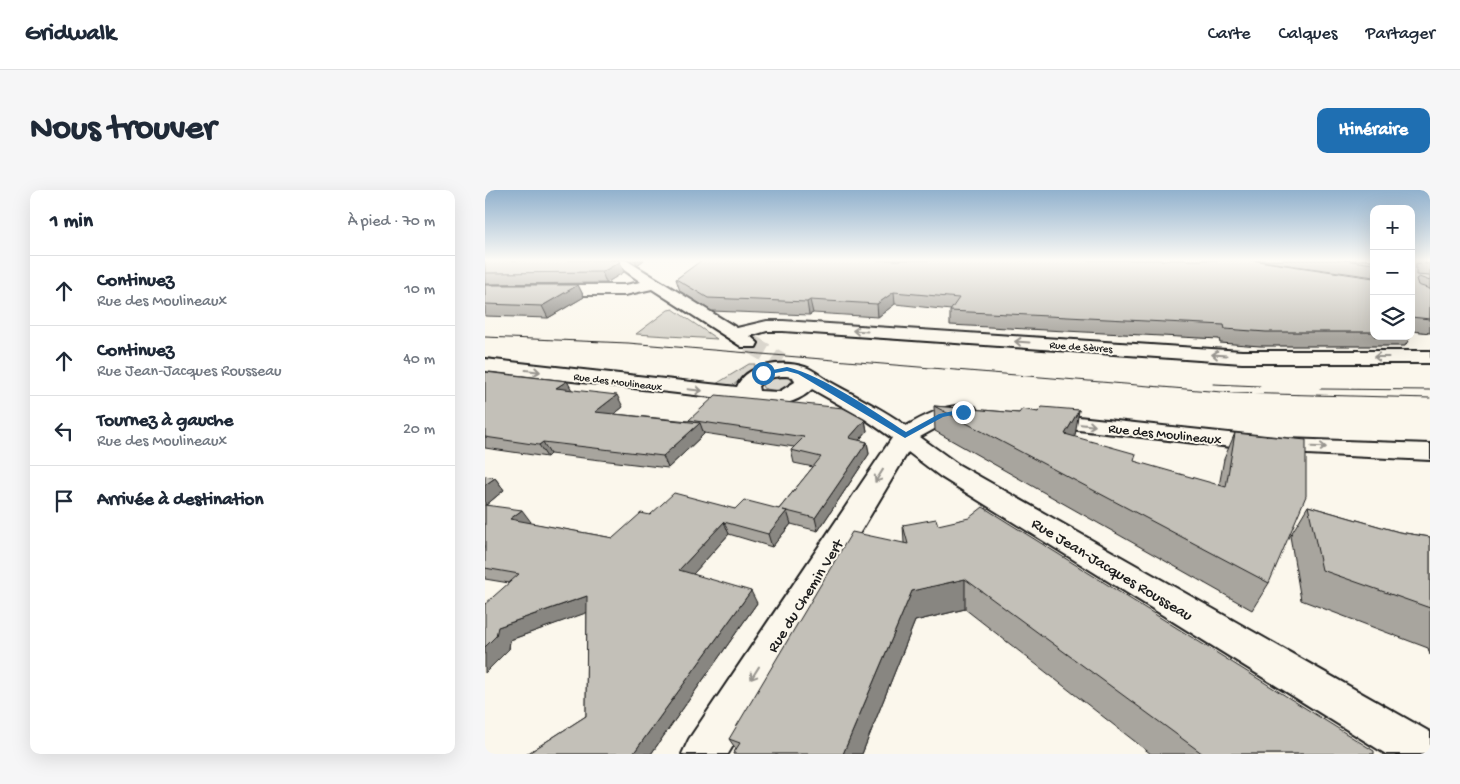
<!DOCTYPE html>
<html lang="fr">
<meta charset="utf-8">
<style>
body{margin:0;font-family:"Gochi Hand",sans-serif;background:#f6f6f7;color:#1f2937}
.controls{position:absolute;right:15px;top:15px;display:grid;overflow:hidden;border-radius:10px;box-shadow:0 5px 20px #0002}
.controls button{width:45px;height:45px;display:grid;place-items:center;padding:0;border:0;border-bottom:1px solid #e0e1e3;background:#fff;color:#1f2937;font:25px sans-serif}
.stop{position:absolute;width:15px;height:15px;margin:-11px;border:4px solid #1f6fb2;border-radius:50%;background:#fff}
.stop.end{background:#1f6fb2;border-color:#fff;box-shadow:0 1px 5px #0008}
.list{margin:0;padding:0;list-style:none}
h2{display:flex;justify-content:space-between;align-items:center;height:65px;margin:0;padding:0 20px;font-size:21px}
h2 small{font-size:16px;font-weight:400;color:#747a83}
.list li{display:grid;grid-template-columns:32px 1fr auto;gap:15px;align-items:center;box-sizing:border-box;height:70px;padding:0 20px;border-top:1px solid #e0e1e3}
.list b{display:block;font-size:19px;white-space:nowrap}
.list p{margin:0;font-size:16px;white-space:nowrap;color:#747a83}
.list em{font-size:16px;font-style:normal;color:#747a83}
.icon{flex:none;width:28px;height:28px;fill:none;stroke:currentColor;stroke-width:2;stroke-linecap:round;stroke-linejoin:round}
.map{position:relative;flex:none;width:945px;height:564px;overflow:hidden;border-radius:10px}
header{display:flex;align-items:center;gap:30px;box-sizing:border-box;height:70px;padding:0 25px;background:#fff;border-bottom:1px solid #e0e1e3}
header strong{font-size:24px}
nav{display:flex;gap:28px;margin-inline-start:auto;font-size:18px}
.intro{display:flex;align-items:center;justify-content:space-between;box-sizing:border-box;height:120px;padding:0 30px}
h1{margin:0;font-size:35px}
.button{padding:12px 22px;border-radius:10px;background:#1f6fb2;color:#fff;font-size:18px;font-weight:700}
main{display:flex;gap:30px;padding:0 30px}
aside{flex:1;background:#fff;border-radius:10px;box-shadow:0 5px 20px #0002}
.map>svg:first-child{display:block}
</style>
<header>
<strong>Gridwalk</strong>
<nav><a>Carte</a><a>Calques</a><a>Partager</a></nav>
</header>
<div class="intro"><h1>Nous trouver</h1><a class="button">Itinéraire</a></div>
<main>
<aside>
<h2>1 min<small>À pied · 70 m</small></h2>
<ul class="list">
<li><svg class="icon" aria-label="ahead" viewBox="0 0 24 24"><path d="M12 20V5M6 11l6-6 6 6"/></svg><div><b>Continuez</b><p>Rue des Moulineaux</p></div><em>10 m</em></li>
<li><svg class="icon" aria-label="ahead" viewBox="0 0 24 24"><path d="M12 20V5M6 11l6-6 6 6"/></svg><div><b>Continuez</b><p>Rue Jean-Jacques Rousseau</p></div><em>40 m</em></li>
<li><svg class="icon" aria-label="left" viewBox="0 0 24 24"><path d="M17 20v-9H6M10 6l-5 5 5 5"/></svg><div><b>Tournez à gauche</b><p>Rue des Moulineaux</p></div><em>20 m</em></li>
<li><svg class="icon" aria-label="arrive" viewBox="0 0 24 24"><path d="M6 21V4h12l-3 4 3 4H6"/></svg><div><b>Arrivée à destination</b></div></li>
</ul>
</aside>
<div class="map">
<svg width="945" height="564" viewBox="0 0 945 564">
<rect width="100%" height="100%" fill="#fbf7ec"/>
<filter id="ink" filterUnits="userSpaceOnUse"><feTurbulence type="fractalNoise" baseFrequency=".02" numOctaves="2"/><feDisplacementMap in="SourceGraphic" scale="10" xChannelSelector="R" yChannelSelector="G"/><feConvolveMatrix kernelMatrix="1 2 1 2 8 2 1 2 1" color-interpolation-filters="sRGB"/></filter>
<g filter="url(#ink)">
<g fill="#dad7ce" stroke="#7b7a75">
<polygon points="188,119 232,149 151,144 183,120"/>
<polygon points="264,174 270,174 269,178 247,196 226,197"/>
<polygon points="299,186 307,190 303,197 290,201 278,198 277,194 285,188"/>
</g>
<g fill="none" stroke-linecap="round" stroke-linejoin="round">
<polyline stroke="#dad6cd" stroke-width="19" stroke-dasharray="19 9" stroke-linecap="butt" points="264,153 296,172"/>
<defs>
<g id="street">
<polygon points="125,70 141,70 252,138 282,131 298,131 757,161 945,161 945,173 757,173 298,141 282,141 265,146 273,153 271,157 257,157 167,99 140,105 0,105 0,95 140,95 156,92"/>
<path d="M 0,169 L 252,197 C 261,173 299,170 320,177 C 329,180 338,188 347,193 C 372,207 398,219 421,236 C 442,225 465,211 490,217 L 493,222 L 490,227 L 462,232 L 435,247 L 474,275 L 945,542 L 945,564 L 901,564 L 456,287 L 423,262 L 243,564 L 197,564 L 204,549 L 407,248 L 380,229 L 327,199 C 310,216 284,218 262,211 L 0,181 ZM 301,186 L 308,187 L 310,192 L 294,202 L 274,201 L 273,196 C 281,188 289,186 301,186 Z"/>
<polygon points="556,223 801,249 945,254 945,270 801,263 548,235 544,230 548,225"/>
</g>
<polygon id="primary" points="838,78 889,82 889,92 833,85 831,82"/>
</defs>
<use href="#street" stroke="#1c1c1c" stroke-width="4"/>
<use href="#primary" stroke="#1c1c1c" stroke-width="3"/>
<use href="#street" fill="#fbf7ec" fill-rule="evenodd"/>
<use href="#primary" fill="#fbf7ec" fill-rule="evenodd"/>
<g stroke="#1c1c1c" stroke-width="1">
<polyline points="0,147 143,153 749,203 945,208"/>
<polyline points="728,194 775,196"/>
<polyline points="835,199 945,200"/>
</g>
</g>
<g fill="#a8a59e" stroke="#1c1c1c">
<polygon points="0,70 139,82 121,93 0,94"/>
<polygon points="145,70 159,70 152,75"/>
<polygon points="769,70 889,70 889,87"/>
<polygon points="926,70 945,70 945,143 927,141 928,142 926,145"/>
<polygon points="889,88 889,146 926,146 920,156 775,156 735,153 734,149 465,135 465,121 466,120 410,114 393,127 328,123 324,125 227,121 195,101 191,89"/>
<polygon points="0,95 93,95 99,107 63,128 0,126"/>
<polygon points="0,182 87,200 138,217 129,224 204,231 204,230 380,230 382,241 374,250 382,252 384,264 333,341 306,334 287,357 244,344 208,384 272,413 166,564 42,564 101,526 102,422 25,450 24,459 24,393 0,389 0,286 10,288 19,300 1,315 46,332 45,333 128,348 165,325 250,319 294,319 328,277 309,273 306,260 309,257 219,243 219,244 183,278 65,264 62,267 0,258"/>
<polygon points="449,216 534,223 594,220 589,247 649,272 734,296 739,269 750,243 784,393 767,420 450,241"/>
<polygon points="823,316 914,342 945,347 945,465 943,458 816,410 805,346"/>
<polygon points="418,335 453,335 889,564 666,564 480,419 430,431 377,564 248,564 251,559 244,549 419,353"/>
</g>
<g fill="#888681" stroke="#1c1c1c">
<polygon points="150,70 159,70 152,75"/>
<polygon points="135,72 139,82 121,93 117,82"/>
<polygon points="93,95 99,107 63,128 57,116"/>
<polygon points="409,102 410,114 393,127 392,114"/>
<polygon points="325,110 328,123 324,125 322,112"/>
<polygon points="82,191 88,202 71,198"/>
<polygon points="132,205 138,217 117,234 110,222"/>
<polygon points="594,220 590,246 575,271 580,244"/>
<polygon points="380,230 382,241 366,260 364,248"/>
<polygon points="215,233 219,244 183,278 178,266"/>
<polygon points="58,252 65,264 62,267 54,255"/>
<polygon points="382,252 384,264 333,341 330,328"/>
<polygon points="10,288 19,300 0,316 0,295"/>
<polygon points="37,320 46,332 35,342 25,329"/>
<polygon points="302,321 306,334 287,357 283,344"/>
<polygon points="239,332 244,344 201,392 194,380"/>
<polygon points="480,389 480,419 430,431 377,564 358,564 427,401"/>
<polygon points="266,401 272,413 166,564 148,564"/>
<polygon points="102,406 112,419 25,450 24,459 0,483 0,457 13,437"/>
</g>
<g fill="#c3c0b8" stroke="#1c1c1c">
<polygon points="0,70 133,70 135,72 117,82 0,83"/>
<polygon points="217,70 766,70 889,88 889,142 781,142 740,139 739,135 465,121 474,108 409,102 392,114 325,110 322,112 223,108 191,89"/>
<polygon points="859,70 889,70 889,74"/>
<polygon points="926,70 945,70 945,74 931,73 931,85 945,86 945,91 934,87 931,89 933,95 945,99 945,129 926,127"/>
<polygon points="0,95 93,95 57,116 0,114"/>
<polygon points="0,182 82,191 71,198 132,205 110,222 215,233 178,266 58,252 54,255 0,247"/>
<polygon points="231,205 358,218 380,230 364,248 382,252 330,328 298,320 302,321 283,344 239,332 194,380 266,401 148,564 42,564 101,526 102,406 13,437 11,446 0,457 0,414 34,384 0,378 0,315 37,320 25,329 128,348 156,323 165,325 189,303 250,319 259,310 294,319 336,267 306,260 319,247 204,230"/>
<polygon points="449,216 534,223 537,219 553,222 557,217 594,220 580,244 651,264 649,271 741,297 750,243 821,250 821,306 784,393"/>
<polygon points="0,286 10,288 0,295"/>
<polygon points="823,316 914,342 945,347 945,418 837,380"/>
<polygon points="498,317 889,561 889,564 718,564 480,389 427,401 358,564 248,564 255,553 244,549 367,342 423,354 418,335 451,329 453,335 484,328"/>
</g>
<defs><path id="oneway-shaft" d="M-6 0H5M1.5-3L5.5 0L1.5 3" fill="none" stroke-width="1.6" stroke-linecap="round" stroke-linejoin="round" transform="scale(1.25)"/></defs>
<g stroke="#97948e">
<use href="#oneway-shaft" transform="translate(375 141) rotate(-176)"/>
<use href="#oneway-shaft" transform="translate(537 152) rotate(-176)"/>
<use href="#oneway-shaft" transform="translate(734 165) rotate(-176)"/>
<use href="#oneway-shaft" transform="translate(896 167) rotate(-180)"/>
<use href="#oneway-shaft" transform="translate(48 181) rotate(7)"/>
<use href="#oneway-shaft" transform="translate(210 200) rotate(6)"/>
<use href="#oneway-shaft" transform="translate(603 235) rotate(6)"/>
<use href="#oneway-shaft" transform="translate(834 257) rotate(2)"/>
<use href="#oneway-shaft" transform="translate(394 286) rotate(122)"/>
<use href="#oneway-shaft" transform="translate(270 483) rotate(122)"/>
</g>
</g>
<linearGradient id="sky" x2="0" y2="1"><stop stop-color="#91b1cd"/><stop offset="0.47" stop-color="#fdfbf6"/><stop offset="1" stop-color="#fdfbf6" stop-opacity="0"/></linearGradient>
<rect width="945" height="149" fill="url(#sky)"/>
<path fill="#1f6fb2" d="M 302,177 C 339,186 388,221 421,242 L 454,224 L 478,219 L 481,222 L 458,227 L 420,248 L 313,184 L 302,181 L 278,185 L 274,183 Z"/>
<g text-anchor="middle" stroke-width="4" stroke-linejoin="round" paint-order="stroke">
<g font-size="11" fill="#1c1c1c" stroke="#fbf7ec">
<text transform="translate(596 156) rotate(4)" y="4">Rue de Sèvres</text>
<text transform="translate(133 191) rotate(7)" y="4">Rue des Moulineaux</text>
</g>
<g font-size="14" fill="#1c1c1c" stroke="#fbf7ec">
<text transform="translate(680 243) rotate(6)" y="5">Rue des Moulineaux</text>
</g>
<g font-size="16" fill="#1c1c1c" stroke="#fbf7ec">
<text transform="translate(628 378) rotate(31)" y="6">Rue Jean-Jacques Rousseau</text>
<text transform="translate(319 405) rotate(-58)" y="6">Rue du Chemin Vert</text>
</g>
</g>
</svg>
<div class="controls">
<button>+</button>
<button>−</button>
<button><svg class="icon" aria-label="layers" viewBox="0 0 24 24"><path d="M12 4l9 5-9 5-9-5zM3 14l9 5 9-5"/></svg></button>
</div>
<div class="stop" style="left:278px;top:183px"></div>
<div class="stop end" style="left:478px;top:222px"></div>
</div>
</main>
